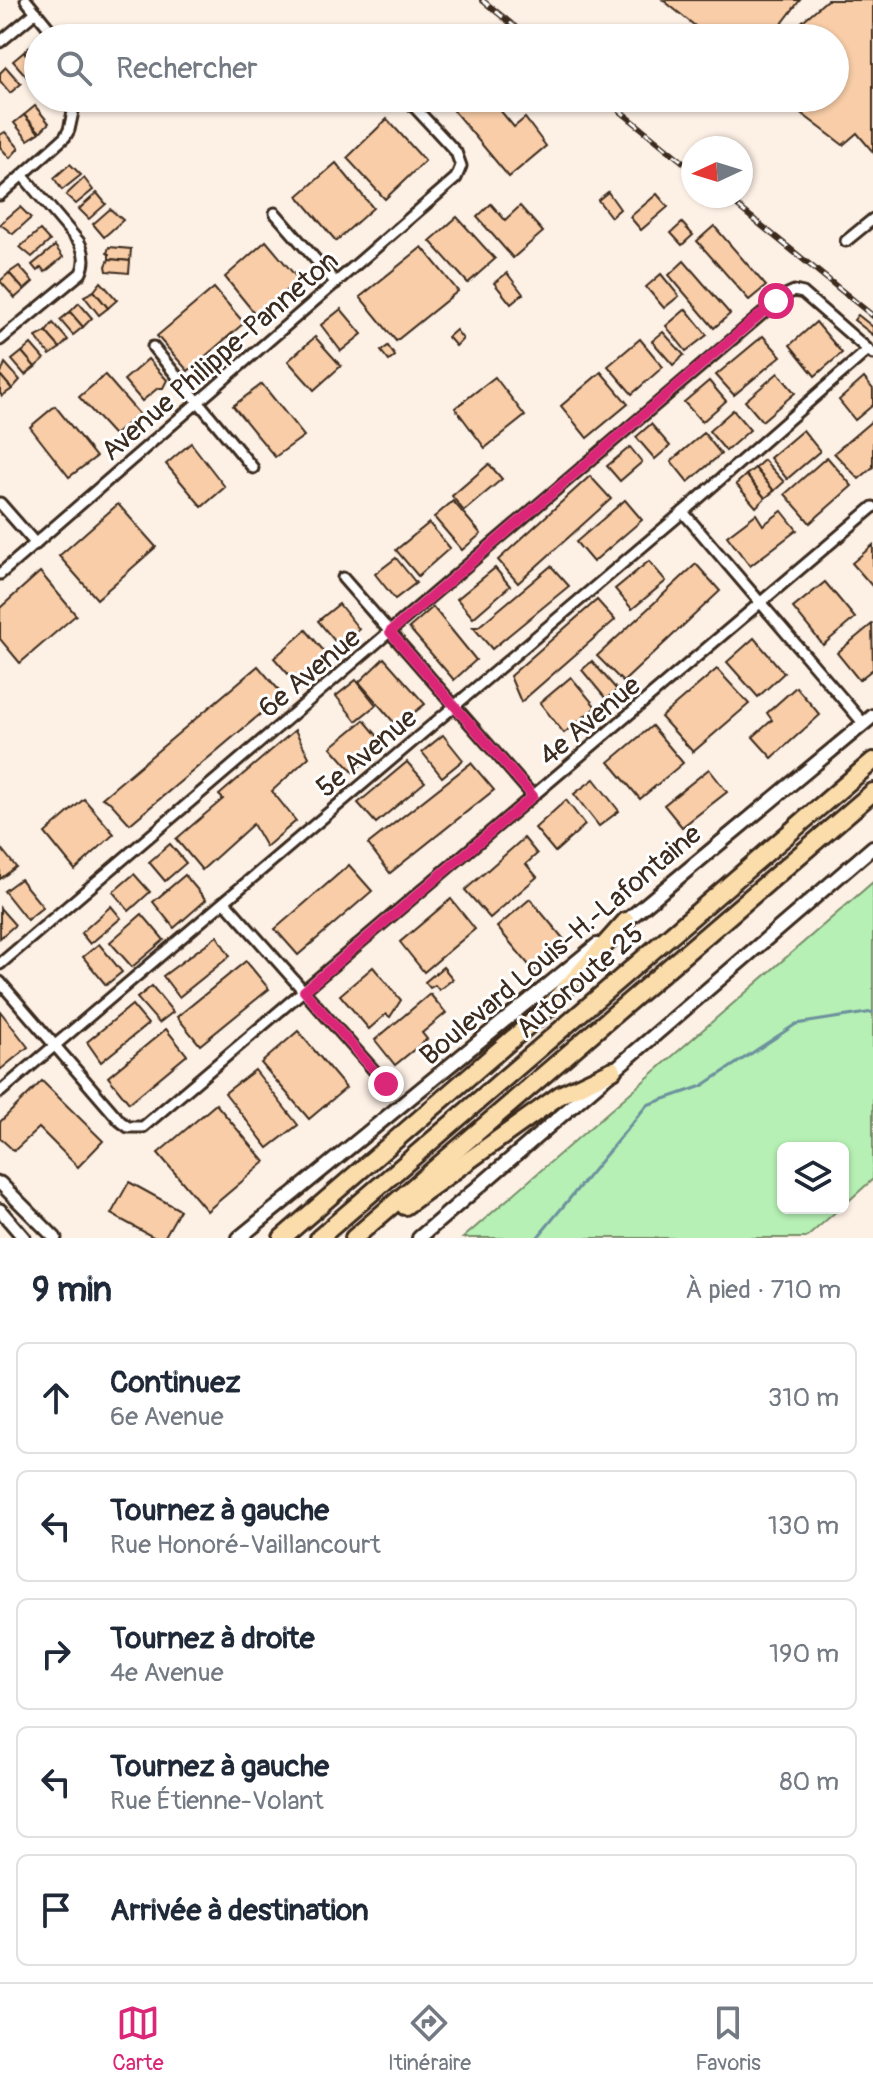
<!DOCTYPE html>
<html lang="fr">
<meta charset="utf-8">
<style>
body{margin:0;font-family:Pangolin,sans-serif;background:#f2f2f3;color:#1f2937}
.controls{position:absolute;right:24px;bottom:24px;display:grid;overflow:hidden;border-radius:12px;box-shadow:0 2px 6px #0004}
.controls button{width:72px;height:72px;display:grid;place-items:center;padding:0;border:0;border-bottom:2px solid #e0e1e3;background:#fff;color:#1f2937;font:40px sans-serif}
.compass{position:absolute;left:681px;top:136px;width:72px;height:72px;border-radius:50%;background:#fff;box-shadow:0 2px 6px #0004;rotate:266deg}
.stop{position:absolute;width:24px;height:24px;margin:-18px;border:6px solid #db2777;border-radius:50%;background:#fff}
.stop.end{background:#db2777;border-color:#fff;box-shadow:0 2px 8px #0008}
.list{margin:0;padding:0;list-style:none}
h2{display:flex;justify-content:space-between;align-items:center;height:104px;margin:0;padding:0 32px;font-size:34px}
h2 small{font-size:26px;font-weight:400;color:#747a83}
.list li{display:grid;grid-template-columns:52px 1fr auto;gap:24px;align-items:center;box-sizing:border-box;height:112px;margin:0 16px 16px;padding:0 16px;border:2px solid #e0e1e3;border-radius:12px}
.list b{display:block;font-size:30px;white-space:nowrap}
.list p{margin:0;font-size:26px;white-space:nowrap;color:#747a83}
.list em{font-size:26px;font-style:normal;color:#747a83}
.icon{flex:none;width:44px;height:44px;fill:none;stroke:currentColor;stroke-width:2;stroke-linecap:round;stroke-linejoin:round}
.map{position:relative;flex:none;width:873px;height:1238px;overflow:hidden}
.search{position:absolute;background:#fff;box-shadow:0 2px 6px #0004;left:24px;right:24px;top:24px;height:88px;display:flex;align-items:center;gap:20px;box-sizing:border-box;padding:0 28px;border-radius:44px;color:#747a83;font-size:30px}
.sheet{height:744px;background:#fff}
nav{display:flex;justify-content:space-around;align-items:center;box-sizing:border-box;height:112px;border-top:2px solid #e0e1e3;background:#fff;font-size:22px;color:#747a83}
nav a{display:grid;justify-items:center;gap:4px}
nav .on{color:#db2777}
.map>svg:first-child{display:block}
</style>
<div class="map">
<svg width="873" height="1238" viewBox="0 0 873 1238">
<rect width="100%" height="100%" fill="#fdf0e5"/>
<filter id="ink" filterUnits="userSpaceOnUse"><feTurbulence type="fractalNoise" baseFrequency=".0125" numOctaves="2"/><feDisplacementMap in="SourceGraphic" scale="16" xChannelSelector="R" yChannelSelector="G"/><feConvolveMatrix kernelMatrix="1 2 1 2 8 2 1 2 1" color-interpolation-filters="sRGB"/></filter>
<g filter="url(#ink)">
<polygon fill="#b6f0b4" stroke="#788d69" stroke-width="2" points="873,882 873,1179 843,1206 843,1148 783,1148 783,1208 840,1208 806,1238 463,1238"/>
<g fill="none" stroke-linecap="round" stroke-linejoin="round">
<polyline stroke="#6d919d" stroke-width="3" points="537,1238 647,1105 702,1086 796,1024 873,1012"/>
</g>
<g fill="#f8cda7" stroke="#3b2a1e" stroke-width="2">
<polygon points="663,0 800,0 771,38 766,38 759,32 754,38 710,38"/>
<polygon points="827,0 873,0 873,152 857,133 843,145 781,98 835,98 835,38 783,38"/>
<polygon points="34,43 38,48 38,69 24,52"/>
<polygon points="24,52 38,69 27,77 13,61"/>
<polygon points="6,67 21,84 10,93 0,81 0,73"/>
<polygon points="443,98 490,98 514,127 525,118 546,146 509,177"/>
<polygon points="35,106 49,123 40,132 24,115"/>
<polygon points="24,115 39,133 28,140 14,123"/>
<polygon points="387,119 425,161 385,199 347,158"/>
<polygon points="5,132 19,148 10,158 0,147 0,135"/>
<polygon points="336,163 373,208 336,241 298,196"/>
<polygon points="70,164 81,175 62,190 54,178"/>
<polygon points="84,178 93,190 76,204 66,195"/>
<polygon points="608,192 620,209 611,217 598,200"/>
<polygon points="97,193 106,204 89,219 79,209"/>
<polygon points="657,194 668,207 641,230 630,217"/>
<polygon points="491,204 505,220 520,206 543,232 513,258 477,217"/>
<polygon points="20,207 31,218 13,234 0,224"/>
<polygon points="110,209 123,220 104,237 93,224"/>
<polygon points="457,217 495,259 468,283 430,241"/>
<polygon points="682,223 693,235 682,245 671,233"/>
<polygon points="714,226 766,286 749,300 697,241"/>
<polygon points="40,230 50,241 32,257 20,247"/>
<polygon points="266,241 299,280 256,315 225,277"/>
<polygon points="55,246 63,257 45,272 41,267 37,271 32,265"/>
<polygon points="109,247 131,249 130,261 109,259 109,254 107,253"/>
<polygon points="422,247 458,291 396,341 360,297"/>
<polygon points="109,259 130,261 129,273 107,271 106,266"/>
<polygon points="684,261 730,314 714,328 669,275"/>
<polygon points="19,266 33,282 24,290 9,273"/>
<polygon points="9,273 24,290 15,298 0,281"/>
<polygon points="507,273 523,294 511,304 494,283"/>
<polygon points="661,274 679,296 664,308 646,287"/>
<polygon points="101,282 117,300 108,308 94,291"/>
<polygon points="214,288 244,323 188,371 157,336"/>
<polygon points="94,291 108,308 99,315 84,296"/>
<polygon points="79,303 92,318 83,327 70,312"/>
<polygon points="341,309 362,334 341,351 321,325"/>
<polygon points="686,309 707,335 686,351 666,326"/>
<polygon points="70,312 83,327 73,335 60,320"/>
<polygon points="858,315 873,327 873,335 854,320"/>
<polygon points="816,322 842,353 815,376 790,345"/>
<polygon points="53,323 68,340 60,348 46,332"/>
<polygon points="456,330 463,339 456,346 448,337"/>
<polygon points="46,332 60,348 50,355 36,337"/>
<polygon points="663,332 684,355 673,365 652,341"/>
<polygon points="763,336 781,356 734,395 716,375"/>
<polygon points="315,337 341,366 314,390 288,361"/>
<polygon points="640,339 663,367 632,394 608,366"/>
<polygon points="31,344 44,359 35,367 22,352"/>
<polygon points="388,346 395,356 389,361 381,351"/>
<polygon points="22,352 35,367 25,375 12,360"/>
<polygon points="148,359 167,380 163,388 158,388 142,401 124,380"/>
<polygon points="5,363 20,380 12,389 0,375"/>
<polygon points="601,372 628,404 587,438 561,406"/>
<polygon points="778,373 795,393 762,421 745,401"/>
<polygon points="0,375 12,389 2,396 0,393"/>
<polygon points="105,375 139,414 114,435 79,397"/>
<polygon points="495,377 525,416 485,448 455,408"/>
<polygon points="864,378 873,389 873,405 855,420 839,400"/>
<polygon points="709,381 726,401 702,422 684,402"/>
<polygon points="262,384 304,436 275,457 233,406"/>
<polygon points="55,406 96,457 69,477 30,427"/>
<polygon points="733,410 750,430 726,451 709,431"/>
<polygon points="873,420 873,467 859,479 834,453"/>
<polygon points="651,424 670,446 655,459 636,437"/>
<polygon points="803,430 820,451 787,479 770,458"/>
<polygon points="704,433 721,454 688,482 671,461"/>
<polygon points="191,443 225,487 202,507 166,464"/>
<polygon points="630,447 642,462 620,481 607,466"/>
<polygon points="827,457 852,486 810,523 785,494"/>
<polygon points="764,460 784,482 774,491 755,468"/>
<polygon points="489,464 502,479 464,511 452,496"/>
<polygon points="755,468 774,491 765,498 746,475"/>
<polygon points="746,475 765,498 756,507 736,484"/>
<polygon points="590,476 611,499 518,583 498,560"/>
<polygon points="625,500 642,520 593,562 576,542"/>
<polygon points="453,501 481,534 462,550 434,517"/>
<polygon points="118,504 156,547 97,599 59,556"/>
<polygon points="782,511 797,530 750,566 727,536 756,514 763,525"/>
<polygon points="429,523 450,548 418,576 396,550"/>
<polygon points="873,545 873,587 852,563"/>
<polygon points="396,558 416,583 395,599 375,574"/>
<polygon points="649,561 666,581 632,609 615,589"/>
<polygon points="696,564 720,591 623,682 597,656"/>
<polygon points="551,566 569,586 492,649 473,627 478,627"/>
<polygon points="495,568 510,586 473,618 457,599"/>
<polygon points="40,572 76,615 20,663 0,639 0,608"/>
<polygon points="825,582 855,618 823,645 793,608"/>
<polygon points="597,600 615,620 521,702 510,676"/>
<polygon points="339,604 359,629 339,646 318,621"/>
<polygon points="433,607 476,660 454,680 409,628"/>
<polygon points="872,624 873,669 859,680 837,653"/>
<polygon points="306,630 328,656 296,683 274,658"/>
<polygon points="754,638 784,673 758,697 727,662"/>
<polygon points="384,658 425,704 397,726 359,682"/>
<polygon points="592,661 617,690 606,699 582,670"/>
<polygon points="258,666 283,695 130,824 110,802 102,798"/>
<polygon points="717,669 749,704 693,752 661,717"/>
<polygon points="571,677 596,707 564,733 540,703"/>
<polygon points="356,680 376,705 356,721 336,696"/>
<polygon points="796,687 820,715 772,758 753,737 772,720 767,713"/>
<polygon points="364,720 385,745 353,772 331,747"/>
<polygon points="652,726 683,763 640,799 609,762"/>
<polygon points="295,730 309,757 272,791 296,821 266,847 253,824 202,870 176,839 223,799 219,795"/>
<polygon points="443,735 463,760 442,777 422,752"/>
<polygon points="407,762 425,782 376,823 358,803"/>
<polygon points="471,763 494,790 390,873 368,844"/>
<polygon points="709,769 727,792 682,827 664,805"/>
<polygon points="594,779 619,811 599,826 574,794"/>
<polygon points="84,799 114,834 75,870 45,833"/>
<polygon points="566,800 585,825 555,852 535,828"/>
<polygon points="524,838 537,854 526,864 537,877 490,918 465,890"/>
<polygon points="170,844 186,863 165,881 149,862"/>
<polygon points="0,847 16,867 0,879"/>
<polygon points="349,865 372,891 298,955 275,929"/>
<polygon points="134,874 150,892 129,911 113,892"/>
<polygon points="185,875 206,900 174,928 153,902"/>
<polygon points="20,879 43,907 27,920 4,891"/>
<polygon points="451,899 475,929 424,972 400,942"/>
<polygon points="530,899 567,943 534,971 497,927"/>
<polygon points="111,906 121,918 90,944 81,933"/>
<polygon points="0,908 15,925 0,938"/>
<polygon points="142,914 164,940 132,967 110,942"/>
<polygon points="217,936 230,956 179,997 163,976"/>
<polygon points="99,944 122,972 106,985 83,957"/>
<polygon points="246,961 269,989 200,1045 177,1017"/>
<polygon points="373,967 401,1000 390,1017 386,1014 369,1029 340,995"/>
<polygon points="443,967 453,979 439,990 435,985 430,988 425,982"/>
<polygon points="152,986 173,1012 159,1023 137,998"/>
<polygon points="430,994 446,1013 422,1033 427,1039 395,1065 375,1040"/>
<polygon points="132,1005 148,1024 101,1062 87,1042"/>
<polygon points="0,1011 28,1047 0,1070"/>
<polygon points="166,1029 187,1055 129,1103 108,1077"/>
<polygon points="298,1031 346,1088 309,1119 261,1063"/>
<polygon points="255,1070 298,1125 268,1148 225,1093"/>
<polygon points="42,1081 103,1141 78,1167 39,1128 14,1151 0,1138 0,1122"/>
<polygon points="216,1104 265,1162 207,1211 158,1153"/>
<polygon points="129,1182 180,1210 164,1238 155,1238 111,1214"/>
</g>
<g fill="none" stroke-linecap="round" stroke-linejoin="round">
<defs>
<g id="minor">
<polyline points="26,0 57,38"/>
<polyline points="0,42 36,12"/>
<polyline points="0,195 65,137 69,130 76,98"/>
<polyline points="275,213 336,283"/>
<polyline points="846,241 873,219"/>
<path d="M 0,340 L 81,273 C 86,262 85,253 79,242 L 23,176"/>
<polyline points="153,347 253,468"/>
<polyline points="0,503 36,544"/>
<polyline points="683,512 864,724"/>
<polyline points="0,574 456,178 461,166 456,152 406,98"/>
<polyline points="343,578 533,796"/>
<polyline points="225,902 386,1084"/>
<polyline points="0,964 783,296 794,291 803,293 873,354"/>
<polyline points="0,982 120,1121 128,1127 143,1127 873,507"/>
<polyline points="0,1092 683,512 868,350"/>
</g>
<g id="tertiary">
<polyline points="0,1183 55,1238"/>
<polyline points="0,1210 24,1238"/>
</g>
<g id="secondary">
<polyline points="620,926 873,716"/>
<polyline points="239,1238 597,945"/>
<polyline points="419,1238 873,847"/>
</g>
<g id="motorway">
<polyline points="405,1206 560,1095 613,1070"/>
<polyline points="282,1238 547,1009 626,921"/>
<polyline points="319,1238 873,761"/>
<polyline points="354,1238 873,792"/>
</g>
</defs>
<use href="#minor" stroke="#3b2a1e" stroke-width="15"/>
<use href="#tertiary" stroke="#3b2a1e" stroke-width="17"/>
<use href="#secondary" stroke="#3b2a1e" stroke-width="18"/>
<use href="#motorway" stroke="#3b2a1e" stroke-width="22"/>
<use href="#minor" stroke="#fff" stroke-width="9"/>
<use href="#tertiary" stroke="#fff" stroke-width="11"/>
<use href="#secondary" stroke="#fff" stroke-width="12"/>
<use href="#motorway" stroke="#fbddab" stroke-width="16"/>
<defs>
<g id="rail">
<polyline points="482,0 529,38"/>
<polyline points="604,98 693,170"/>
<polyline points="725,196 873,316"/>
</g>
</defs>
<use href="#rail" stroke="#3b2a1e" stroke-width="6"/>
<use href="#rail" stroke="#fff" stroke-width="3" stroke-dasharray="9" stroke-linecap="butt"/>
</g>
</g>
<g fill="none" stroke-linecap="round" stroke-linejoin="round" filter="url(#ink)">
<polyline stroke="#db2777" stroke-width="10" points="386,1084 304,991 533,796 390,632 776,301"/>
</g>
<g text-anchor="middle" stroke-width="6" stroke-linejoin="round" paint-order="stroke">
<g font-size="28" fill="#3b2a1e" stroke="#fff">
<text transform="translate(219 355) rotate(-41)" y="10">Avenue Philippe-Panneton</text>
<text transform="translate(309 672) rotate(-40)" y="10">6e Avenue</text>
<text transform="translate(589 720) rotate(-40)" y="10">4e Avenue</text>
<text transform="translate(366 752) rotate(-40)" y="10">5e Avenue</text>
<text transform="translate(560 944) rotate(-40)" y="10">Boulevard Louis-H.-Lafontaine</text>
<text transform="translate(579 980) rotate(-41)" y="10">Autoroute 25</text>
</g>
</g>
</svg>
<div class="controls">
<button><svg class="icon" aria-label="layers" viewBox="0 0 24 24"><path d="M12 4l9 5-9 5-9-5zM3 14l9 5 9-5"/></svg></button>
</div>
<svg class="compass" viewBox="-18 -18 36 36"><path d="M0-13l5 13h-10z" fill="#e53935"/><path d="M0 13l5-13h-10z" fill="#747a83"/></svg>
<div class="stop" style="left:776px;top:301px"></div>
<div class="stop end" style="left:386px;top:1084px"></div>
<div class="search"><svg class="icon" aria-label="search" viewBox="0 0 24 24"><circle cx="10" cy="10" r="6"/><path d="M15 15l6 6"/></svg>Rechercher</div>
</div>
<section class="sheet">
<h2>9 min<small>À pied · 710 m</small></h2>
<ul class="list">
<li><svg class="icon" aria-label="ahead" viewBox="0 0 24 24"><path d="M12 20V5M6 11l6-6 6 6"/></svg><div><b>Continuez</b><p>6e Avenue</p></div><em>310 m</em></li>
<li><svg class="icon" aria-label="left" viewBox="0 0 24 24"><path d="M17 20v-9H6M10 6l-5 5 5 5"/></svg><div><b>Tournez à gauche</b><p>Rue Honoré-Vaillancourt</p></div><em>130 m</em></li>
<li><svg class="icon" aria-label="right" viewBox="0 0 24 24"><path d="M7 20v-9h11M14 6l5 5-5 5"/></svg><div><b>Tournez à droite</b><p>4e Avenue</p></div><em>190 m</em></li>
<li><svg class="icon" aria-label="left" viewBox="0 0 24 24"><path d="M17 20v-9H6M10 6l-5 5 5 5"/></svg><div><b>Tournez à gauche</b><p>Rue Étienne-Volant</p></div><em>80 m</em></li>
<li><svg class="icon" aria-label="arrive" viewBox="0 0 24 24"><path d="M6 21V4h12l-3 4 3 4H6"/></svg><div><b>Arrivée à destination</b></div></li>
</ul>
</section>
<nav>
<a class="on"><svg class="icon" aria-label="map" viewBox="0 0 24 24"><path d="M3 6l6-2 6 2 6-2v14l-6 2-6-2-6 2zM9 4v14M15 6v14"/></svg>Carte</a>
<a><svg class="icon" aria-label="directions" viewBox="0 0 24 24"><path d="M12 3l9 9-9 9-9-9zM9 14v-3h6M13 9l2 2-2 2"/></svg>Itinéraire</a>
<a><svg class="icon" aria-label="saved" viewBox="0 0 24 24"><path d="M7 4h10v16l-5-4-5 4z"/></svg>Favoris</a>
</nav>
